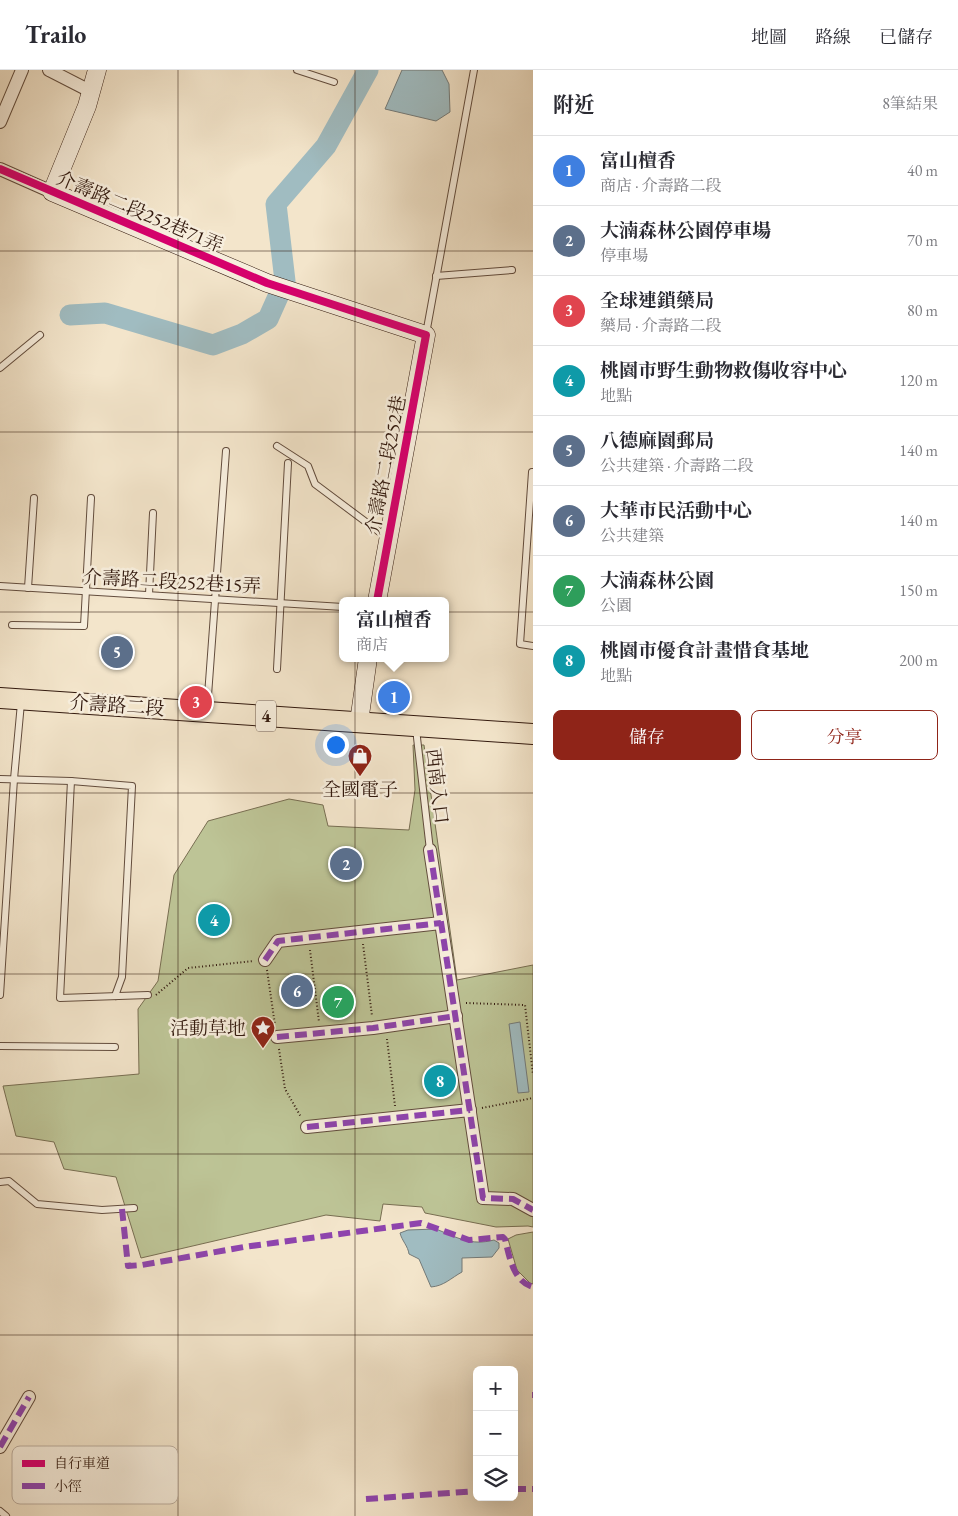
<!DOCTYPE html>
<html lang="zh-TW">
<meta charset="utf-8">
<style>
body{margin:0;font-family:"EB Garamond","Noto Serif TC",serif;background:#f7f7f7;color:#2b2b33}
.controls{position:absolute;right:15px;bottom:15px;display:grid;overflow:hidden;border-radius:8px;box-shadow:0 5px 20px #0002}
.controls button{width:45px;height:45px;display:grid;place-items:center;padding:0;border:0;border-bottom:1px solid #e1e1e2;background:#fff;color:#2b2b33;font:25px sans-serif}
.you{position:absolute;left:335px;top:674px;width:18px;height:18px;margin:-12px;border:4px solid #fff;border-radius:50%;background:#1a73e8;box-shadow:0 0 0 8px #1a73e833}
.badge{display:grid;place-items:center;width:32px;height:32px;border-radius:50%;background:#8f2418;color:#fff;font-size:16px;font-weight:700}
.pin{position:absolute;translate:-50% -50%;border:2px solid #fff;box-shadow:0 1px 5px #0006}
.popup{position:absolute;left:339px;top:527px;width:110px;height:65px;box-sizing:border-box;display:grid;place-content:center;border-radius:8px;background:#fff;filter:drop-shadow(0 1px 4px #0005);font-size:16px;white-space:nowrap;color:#7c7c81}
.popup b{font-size:19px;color:#2b2b33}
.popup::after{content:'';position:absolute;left:50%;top:100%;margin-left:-10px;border:10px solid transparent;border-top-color:#fff}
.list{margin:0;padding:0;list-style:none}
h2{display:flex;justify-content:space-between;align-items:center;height:65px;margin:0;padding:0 20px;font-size:21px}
h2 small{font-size:16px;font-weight:400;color:#7c7c81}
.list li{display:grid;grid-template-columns:32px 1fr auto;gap:15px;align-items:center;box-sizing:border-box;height:70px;padding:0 20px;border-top:1px solid #e1e1e2}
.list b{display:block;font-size:19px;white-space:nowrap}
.list p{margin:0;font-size:16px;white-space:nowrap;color:#7c7c81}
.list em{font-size:16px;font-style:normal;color:#7c7c81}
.actions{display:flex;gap:10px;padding:15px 20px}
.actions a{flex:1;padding:11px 0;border:1px solid #8f2418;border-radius:8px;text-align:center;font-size:18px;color:#8f2418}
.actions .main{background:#8f2418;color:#fff}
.icon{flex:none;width:28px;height:28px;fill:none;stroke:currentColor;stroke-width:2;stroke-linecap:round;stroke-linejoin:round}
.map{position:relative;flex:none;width:533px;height:1446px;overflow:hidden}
header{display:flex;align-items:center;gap:30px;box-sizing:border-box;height:70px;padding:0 25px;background:#fff;border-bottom:1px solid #e1e1e2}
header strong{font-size:24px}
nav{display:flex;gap:28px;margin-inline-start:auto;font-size:18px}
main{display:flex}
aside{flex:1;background:#fff}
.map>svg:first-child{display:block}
</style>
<header>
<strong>Trailo</strong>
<nav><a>地圖</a><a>路線</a><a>已儲存</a></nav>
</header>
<main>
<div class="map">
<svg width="533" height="1446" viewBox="0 0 533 1446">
<rect width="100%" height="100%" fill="#f3e5cb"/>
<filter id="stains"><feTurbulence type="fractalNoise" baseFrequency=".004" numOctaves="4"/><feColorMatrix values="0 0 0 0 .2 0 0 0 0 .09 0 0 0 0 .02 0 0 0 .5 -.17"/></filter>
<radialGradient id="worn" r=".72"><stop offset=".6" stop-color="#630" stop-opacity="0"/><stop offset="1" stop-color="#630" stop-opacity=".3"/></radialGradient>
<g fill="#bdc496" stroke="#786e52">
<polygon points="413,675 424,675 457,910 533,895 533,1157 528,1156 496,1157 425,1143 422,1137 383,1134 380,1151 326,1145 141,1188 116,1107 64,1099 54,1072 16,1066 3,1016 139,1004 138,939 158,911 174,805 208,751 289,729 323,735 328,756 409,760 415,720"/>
<polygon points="533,1162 533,1214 530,1213 517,1200 508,1169 516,1165"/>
</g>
<g fill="#a0bcc1" stroke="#747b79">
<polygon points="402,0 442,0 449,14 450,42 436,51 385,39"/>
<polygon points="520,952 529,1022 518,1023 509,954"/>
<path d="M 436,1159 C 458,1168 471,1176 494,1170 L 499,1173 L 499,1178 L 492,1187 L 462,1188 L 462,1202 C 451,1208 444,1216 431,1217 L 419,1189 L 409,1184 C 408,1176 402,1171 400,1163 L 408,1160 Z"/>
</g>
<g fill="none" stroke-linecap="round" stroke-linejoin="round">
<polyline stroke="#a0bcc1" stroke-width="21" points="70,245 105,243 213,275 242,264 268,249 285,211 276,134 326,76 368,0"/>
<defs>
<g id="lane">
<polyline points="297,0 334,12"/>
<polyline points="436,206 512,200"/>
<polyline points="426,264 474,0"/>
<polyline points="0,298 40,265"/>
<polyline points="277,376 308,396 315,414 386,467"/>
<polyline points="532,402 520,574 533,576"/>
<polyline points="0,516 343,537"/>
<polyline points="28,518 34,428"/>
<polyline points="149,524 153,443"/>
<polyline points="12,555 84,556 91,428"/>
<polyline points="277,599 288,393"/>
<polyline points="207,639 226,381"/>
<polyline points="416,659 430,780"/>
<polyline points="0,709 71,711 132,716 122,907 115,926"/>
<polyline points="71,711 60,928 148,925"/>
<polyline points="0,925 14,709 21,633"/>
<polyline points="0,976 115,977"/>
<polyline points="0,1112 9,1111 37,1134 102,1140 134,1138"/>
<polyline points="0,1441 6,1446"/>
</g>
<g id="street">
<polyline points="49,0 92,22"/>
<polyline points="0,52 22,0"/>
<polyline points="0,99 52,122"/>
<polyline points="430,780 483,1128 513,1129 533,1140"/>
<polyline points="265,890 278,871 441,853"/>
<polyline points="277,967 373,958 456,946"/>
<polyline points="307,1057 470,1040"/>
<polyline points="0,1377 29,1327"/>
</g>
<g id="secondary">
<polyline points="97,0 87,36 52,122 267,213 426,265 377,531"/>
<polyline points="359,652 368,588"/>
</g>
<polyline id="primary" points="0,628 533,664"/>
</defs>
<use href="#lane" stroke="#624c3d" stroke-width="8"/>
<use href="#street" stroke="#624c3d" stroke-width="14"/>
<use href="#secondary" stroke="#32190e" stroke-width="19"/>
<use href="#primary" stroke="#32190e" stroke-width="22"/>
<g stroke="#32190e" stroke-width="2" stroke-dasharray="1 2.5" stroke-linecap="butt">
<polyline points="363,874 372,946"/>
<polyline points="310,880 319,952"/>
<polyline points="267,900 275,955"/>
<polyline points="156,925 188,898 254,891"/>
<polyline points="466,933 525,935 533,1005"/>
<polyline points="387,969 395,1036"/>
<polyline points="279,979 285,1019 301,1047"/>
<polyline points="482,1038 533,1028"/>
</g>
<use href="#lane" stroke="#f7eedd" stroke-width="6"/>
<use href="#street" stroke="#f7eedd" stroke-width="12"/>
<use href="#secondary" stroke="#f7eedd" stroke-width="18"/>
<use href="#primary" stroke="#f3e5cb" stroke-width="20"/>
<g stroke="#8e44ad" stroke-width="6" stroke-dasharray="12 6" stroke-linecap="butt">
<polyline points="430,780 483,1128 513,1129 533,1140"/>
<polyline points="265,890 278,871 441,853"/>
<polyline points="277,967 373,958 456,946"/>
<polyline points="307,1057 470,1040"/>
<path d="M 122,1139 L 128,1196 L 142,1195 L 244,1177 L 421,1153 L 469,1170 L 503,1167 L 505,1169 C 509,1185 513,1212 533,1217"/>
<polyline points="532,1325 533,1325"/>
<polyline points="0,1377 29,1327"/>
<polyline points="514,1419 533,1419"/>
<polyline points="366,1429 477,1421"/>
</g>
<defs>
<polyline id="cycleway" points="0,99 267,213 426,265 377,531"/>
</defs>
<use href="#cycleway" stroke="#f7eedd" stroke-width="11"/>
<use href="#cycleway" stroke="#d6006c" stroke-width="8"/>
</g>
<path fill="none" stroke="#32190e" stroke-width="1" stroke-opacity="0.55" d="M 178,0 L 178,1446M 355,0 L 355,1446M 0,181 L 533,181M 0,362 L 533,362M 0,542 L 533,542M 0,723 L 533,723M 0,904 L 533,904M 0,1084 L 533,1084M 0,1265 L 533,1265"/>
<defs>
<symbol id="shop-pin" viewBox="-11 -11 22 30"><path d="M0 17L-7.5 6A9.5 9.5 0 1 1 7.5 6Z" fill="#8f2418" stroke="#f7eedd"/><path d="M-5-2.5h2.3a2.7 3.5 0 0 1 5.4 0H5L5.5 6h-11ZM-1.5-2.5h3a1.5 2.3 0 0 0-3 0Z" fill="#fff"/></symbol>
<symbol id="sight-pin" viewBox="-11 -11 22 30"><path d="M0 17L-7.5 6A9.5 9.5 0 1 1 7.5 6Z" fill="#8f2418" stroke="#f7eedd"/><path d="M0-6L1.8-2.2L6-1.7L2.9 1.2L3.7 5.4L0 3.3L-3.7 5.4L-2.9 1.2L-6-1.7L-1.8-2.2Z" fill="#fff"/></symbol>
</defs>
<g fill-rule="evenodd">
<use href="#shop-pin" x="346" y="672" width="28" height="38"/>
<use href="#sight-pin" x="249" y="944" width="28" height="38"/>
</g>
<g text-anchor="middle" stroke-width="5" stroke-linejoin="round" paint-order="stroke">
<rect fill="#f7eedd" stroke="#6d594c" stroke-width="1" x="256" y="630.5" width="20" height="31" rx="4"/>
<g font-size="18" font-weight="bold" fill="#32190e">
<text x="266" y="652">4</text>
</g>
<g font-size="19" fill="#32190e" stroke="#f7eedd">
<text transform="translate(140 141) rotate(23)" y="7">介壽路二段252巷71弄</text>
<text transform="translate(385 395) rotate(-79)" y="7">介壽路二段252巷</text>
<text transform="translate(172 511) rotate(3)" y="7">介壽路二段252巷15弄</text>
<text transform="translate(117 635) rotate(4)" y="7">介壽路二段</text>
<text transform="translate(438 716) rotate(83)" y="7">西南入口</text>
</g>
<g font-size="19" fill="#32190e" stroke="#f7eedd">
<text x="360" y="726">全國電子</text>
<text x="246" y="965" text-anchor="end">活動草地</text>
</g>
</g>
<rect x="12" y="1376" width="166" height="58" rx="8" fill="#f7eedd" stroke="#bcae9f" stroke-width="1"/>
<rect x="22" y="1390" width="23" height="7" fill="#d6006c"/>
<rect x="22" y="1413" width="23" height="6" fill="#8e44ad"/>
<g font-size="14" fill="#32190e">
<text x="54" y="1398">自行車道</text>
<text x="54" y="1421">小徑</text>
</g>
<rect width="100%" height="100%" filter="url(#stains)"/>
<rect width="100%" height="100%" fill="url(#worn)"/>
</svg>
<div class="controls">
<button>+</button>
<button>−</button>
<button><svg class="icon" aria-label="layers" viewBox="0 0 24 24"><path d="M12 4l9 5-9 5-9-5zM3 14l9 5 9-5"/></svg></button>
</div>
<div class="you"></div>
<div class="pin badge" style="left:394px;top:627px;background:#3f7fe0">1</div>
<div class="popup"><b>富山檀香</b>商店</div>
<div class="pin badge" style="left:346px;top:794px;background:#5c6f8a">2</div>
<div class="pin badge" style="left:196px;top:632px;background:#e0444e">3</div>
<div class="pin badge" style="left:214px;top:850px;background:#0f9aa8">4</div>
<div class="pin badge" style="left:117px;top:582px;background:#5c6f8a">5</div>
<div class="pin badge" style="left:297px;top:921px;background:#5c6f8a">6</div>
<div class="pin badge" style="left:338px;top:932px;background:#2e9e5b">7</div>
<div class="pin badge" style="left:440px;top:1011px;background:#0f9aa8">8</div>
</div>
<aside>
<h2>附近<small>8筆結果</small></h2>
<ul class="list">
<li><span class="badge" style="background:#3f7fe0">1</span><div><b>富山檀香</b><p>商店 · 介壽路二段</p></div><em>40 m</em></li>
<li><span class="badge" style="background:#5c6f8a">2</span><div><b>大湳森林公園停車場</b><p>停車場</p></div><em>70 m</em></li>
<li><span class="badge" style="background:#e0444e">3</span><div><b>全球連鎖藥局</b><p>藥局 · 介壽路二段</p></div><em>80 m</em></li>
<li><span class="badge" style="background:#0f9aa8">4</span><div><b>桃園市野生動物救傷收容中心</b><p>地點</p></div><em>120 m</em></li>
<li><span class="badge" style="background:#5c6f8a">5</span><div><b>八德麻園郵局</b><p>公共建築 · 介壽路二段</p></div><em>140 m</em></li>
<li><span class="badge" style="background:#5c6f8a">6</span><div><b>大華市民活動中心</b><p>公共建築</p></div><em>140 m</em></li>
<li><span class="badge" style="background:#2e9e5b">7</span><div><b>大湳森林公園</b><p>公園</p></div><em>150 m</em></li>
<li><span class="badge" style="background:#0f9aa8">8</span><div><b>桃園市優食計畫惜食基地</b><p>地點</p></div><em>200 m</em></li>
</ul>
<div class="actions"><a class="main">儲存</a><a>分享</a></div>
</aside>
</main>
